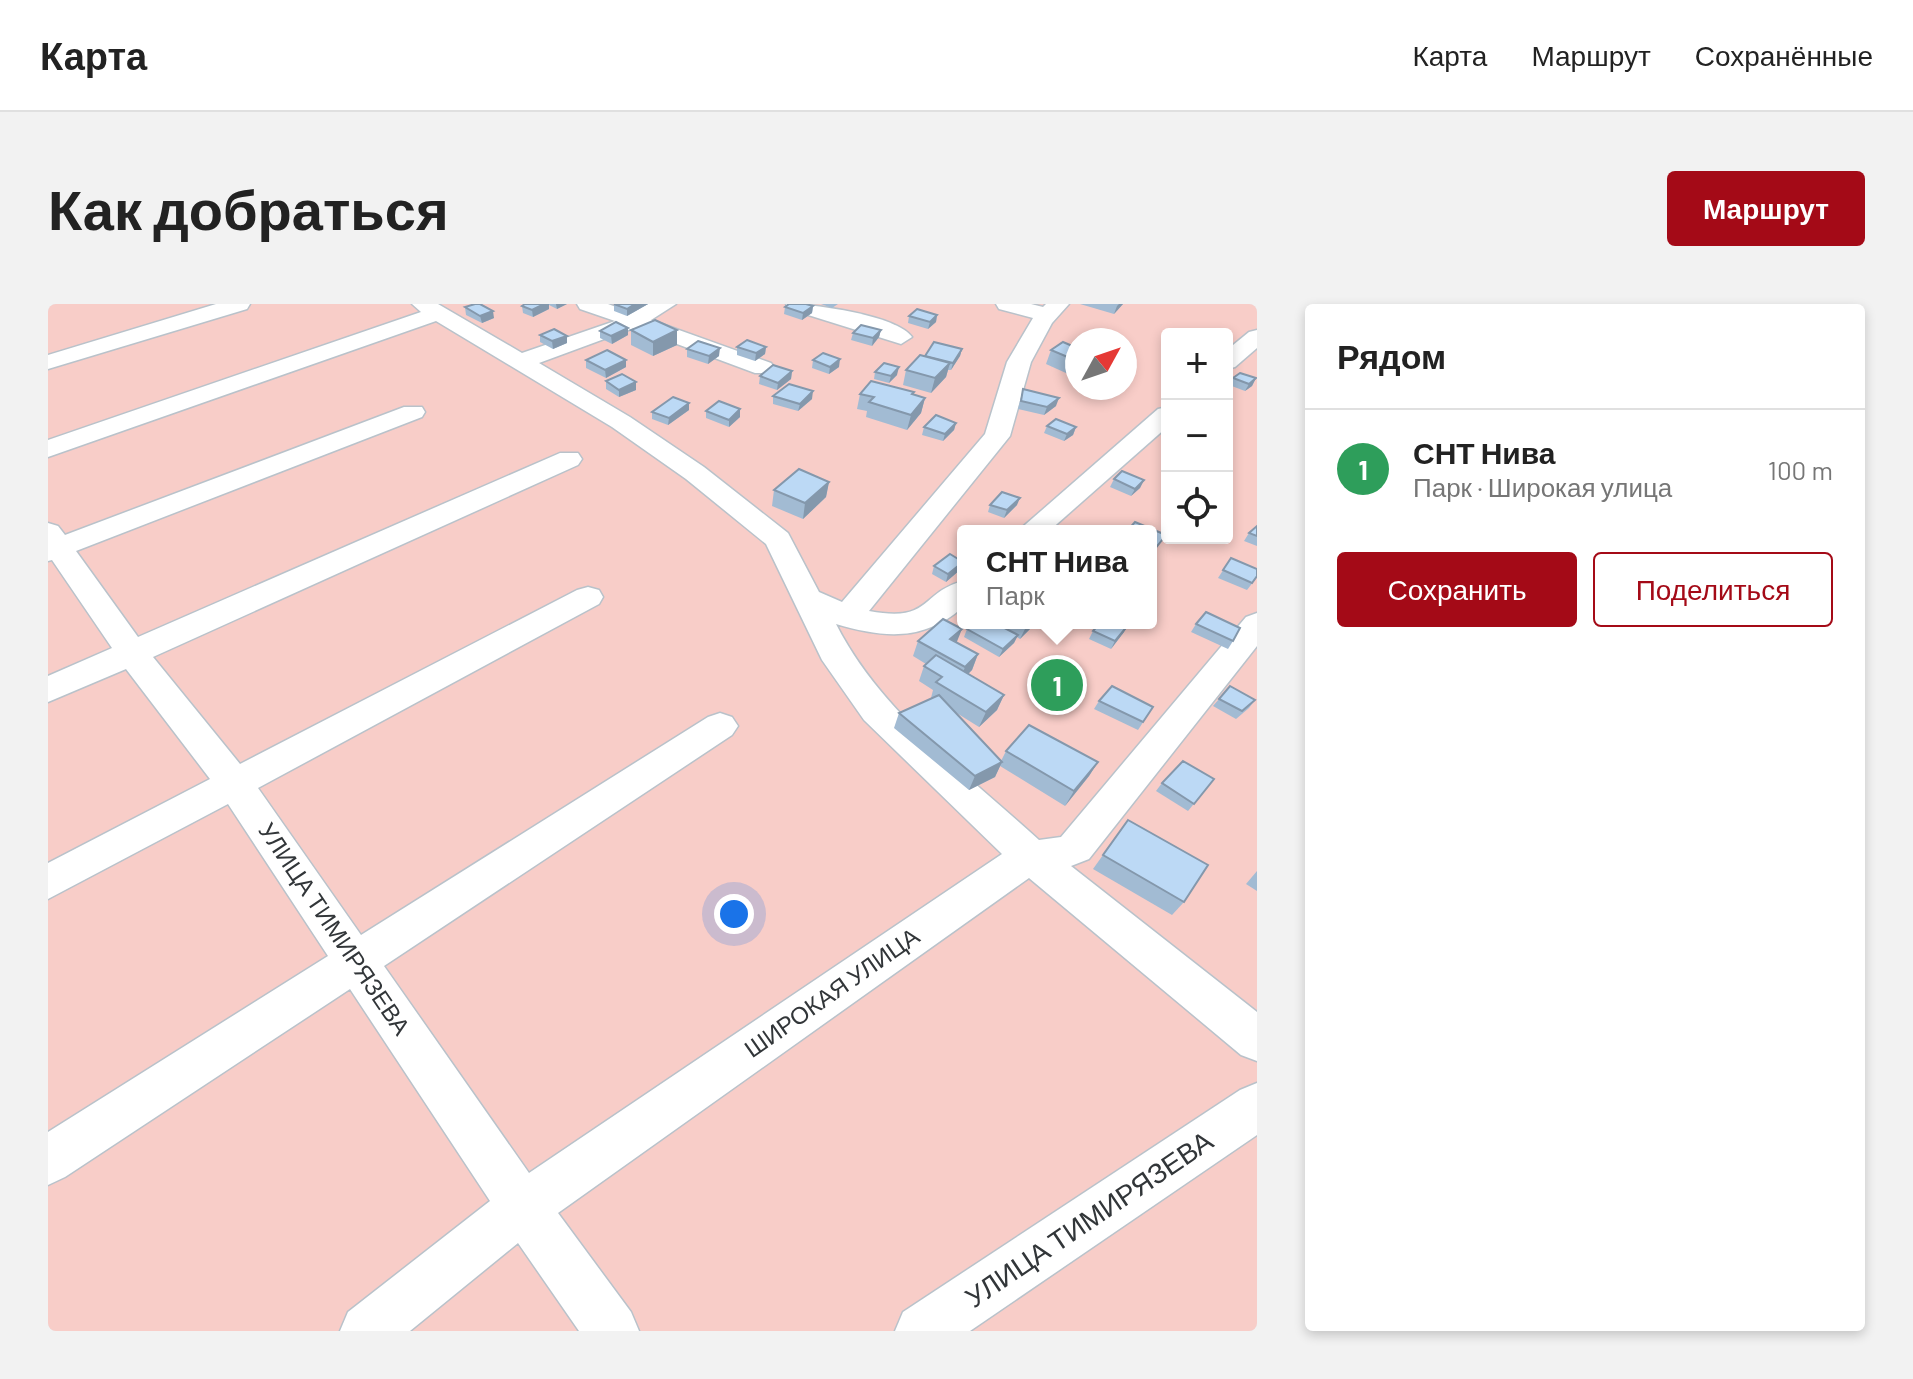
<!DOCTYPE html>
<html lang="ru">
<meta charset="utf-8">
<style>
body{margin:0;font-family:Barlow,sans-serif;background:#f2f2f2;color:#222}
.controls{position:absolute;right:24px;top:24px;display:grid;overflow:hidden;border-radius:8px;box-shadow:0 4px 12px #0003}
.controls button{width:72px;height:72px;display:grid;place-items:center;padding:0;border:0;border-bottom:2px solid #e0e0e0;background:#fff;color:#222;font:40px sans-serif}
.compass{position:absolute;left:1017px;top:24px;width:72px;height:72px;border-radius:50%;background:#fff;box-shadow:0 4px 12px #0003;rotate:50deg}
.you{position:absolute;left:686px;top:610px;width:28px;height:28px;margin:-20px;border:6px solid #fff;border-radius:50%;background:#1a73e8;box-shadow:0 0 0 12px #1a73e833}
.badge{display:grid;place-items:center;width:52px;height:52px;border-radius:50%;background:#a40a17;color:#fff;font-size:26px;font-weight:700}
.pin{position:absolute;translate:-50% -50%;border:4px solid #fff;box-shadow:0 2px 8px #0006}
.popup{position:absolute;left:909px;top:221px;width:200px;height:104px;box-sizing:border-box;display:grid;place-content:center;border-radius:8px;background:#fff;filter:drop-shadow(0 2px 6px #0005);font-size:26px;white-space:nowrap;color:#767676}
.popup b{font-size:30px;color:#222}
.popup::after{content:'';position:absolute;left:50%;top:100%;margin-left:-16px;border:16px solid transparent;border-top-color:#fff}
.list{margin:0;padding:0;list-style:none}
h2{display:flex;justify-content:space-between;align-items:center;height:104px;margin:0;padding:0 32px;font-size:34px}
h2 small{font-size:26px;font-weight:400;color:#767676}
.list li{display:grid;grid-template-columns:52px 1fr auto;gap:24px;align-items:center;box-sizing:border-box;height:120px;padding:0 32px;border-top:2px solid #e0e0e0}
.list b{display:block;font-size:30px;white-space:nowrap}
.list p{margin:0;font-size:26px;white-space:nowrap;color:#767676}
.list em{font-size:26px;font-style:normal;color:#767676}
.actions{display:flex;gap:16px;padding:24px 32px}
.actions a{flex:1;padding:18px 0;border:2px solid #a40a17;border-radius:8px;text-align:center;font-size:28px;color:#a40a17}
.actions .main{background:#a40a17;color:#fff}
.icon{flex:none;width:44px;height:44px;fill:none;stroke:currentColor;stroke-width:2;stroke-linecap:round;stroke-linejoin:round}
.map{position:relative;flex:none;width:1209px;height:1027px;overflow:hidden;border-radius:8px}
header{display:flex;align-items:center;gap:48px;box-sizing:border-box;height:112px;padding:0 40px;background:#fff;border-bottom:2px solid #e0e0e0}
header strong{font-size:38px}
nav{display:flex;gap:44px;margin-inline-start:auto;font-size:28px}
.intro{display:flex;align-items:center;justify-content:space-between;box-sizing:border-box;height:192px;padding:0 48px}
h1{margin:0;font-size:56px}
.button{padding:20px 36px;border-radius:8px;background:#a40a17;color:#fff;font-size:28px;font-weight:700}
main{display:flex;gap:48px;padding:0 48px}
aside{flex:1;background:#fff;border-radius:8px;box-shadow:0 4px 12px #0003}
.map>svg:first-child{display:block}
</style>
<header>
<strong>Карта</strong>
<nav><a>Карта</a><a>Маршрут</a><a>Сохранённые</a></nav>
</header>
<div class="intro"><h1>Как добраться</h1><a class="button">Маршрут</a></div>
<main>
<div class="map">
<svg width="1209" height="1027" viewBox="0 0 1209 1027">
<rect width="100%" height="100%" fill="#e3ecf4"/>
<path fill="#f8cdc8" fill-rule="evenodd" d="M 0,0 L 1209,0 L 1209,1027 L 0,1027 ZM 1119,30 L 1179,30 L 1179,234 L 1119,234 ZM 1029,36 L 1077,36 L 1077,84 L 1029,84 ZM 915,227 L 1103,227 L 1103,319 L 915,319 Z"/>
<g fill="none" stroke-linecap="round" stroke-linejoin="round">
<defs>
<g id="street">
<polygon points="168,0 202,0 199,5 0,65 0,51"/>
<path d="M 364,0 L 390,0 L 474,49 L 567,17 L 532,5 L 529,0 L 560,0 L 584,9 L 600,0 L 628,0 L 603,16 L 723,59 L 727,64 L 723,69 L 707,69 L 586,24 L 491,59 L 582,113 L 656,163 L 740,229 L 771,288 L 794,298 L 937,130 L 959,58 L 985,14 L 951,5 L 948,0 L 983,0 L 995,3 L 998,0 L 1021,0 L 1004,19 L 983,58 L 962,132 L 821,307 C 884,319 871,289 915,277 L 915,303 C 875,338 836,334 788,320 C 833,409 919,470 991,536 L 1013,533 L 1198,313 L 1209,309 L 1209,342 L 1041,555 L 1023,562 L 1209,708 L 1209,757 L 1193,751 L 981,574 L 510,909 L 583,1008 L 591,1027 L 531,1027 L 470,939 L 362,1027 L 292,1027 L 300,1008 L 442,897 L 302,685 L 17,873 L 0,881 L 0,828 L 280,652 L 180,500 L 0,595 L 0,559 L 162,475 L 78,365 L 0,398 L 0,372 L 64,344 L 4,256 L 0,257 L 0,219 L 10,222 L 17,231 L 356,103 L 374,103 L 377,108 L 374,113 L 28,247 L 90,333 L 512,149 L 530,149 L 534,155 L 530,161 L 105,353 L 192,460 L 529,286 L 540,283 L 551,286 L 555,293 L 551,300 L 210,484 L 313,631 L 660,413 L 672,409 L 684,413 L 690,422 L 684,431 L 336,662 L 481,869 L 954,550 L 816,416 L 774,356 L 718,240 L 638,175 L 564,123 L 388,17 L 0,153 L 0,136 L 373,8 Z"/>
<path d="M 738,0 C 766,0 848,11 864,33 L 853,40 L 741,5 Z"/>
<polygon points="1209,26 1209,44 1187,63 1179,65 1179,46 1201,28"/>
<polygon points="1119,103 1119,123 1001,227 970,227 1110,105"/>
<polygon points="1209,779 1209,831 922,1027 847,1027 855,1008 1192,786"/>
</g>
</defs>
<use href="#street" stroke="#b9c2ca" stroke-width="3"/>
<use href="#street" fill="#fff" fill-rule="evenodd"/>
</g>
<g fill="#a2bbd3">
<polygon points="477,0 519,0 509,5 501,1 501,5 485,13 475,9 474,2"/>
<polygon points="566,0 600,0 579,12 566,7"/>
<polygon points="773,0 790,0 784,4"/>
<polygon points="1032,0 1075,0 1066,10"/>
<polygon points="765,2 764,9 754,16 736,10 737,3"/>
<polygon points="417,3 446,14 434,19 418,11"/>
<polygon points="889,11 888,18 880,25 860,19 861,12"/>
<polygon points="583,26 629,41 605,52 583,41"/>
<polygon points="833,26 831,33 824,42 803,36 805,29"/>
<polygon points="552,27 580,31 564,40 552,34"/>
<polygon points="492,31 519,39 505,45 492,38"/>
<polygon points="689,43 718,43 717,50 707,57 689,51"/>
<polygon points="1029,44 1029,74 998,60 1003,46"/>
<polygon points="639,45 671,52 660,60 639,53"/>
<polygon points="914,45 912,52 903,66 900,66 898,73 883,89 855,81 858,66 877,52"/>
<polygon points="538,56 578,56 578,63 558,74 538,64"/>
<polygon points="765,56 791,63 781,70 764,64"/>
<polygon points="744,67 743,75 729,86 711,80 712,72"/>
<polygon points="827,68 849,71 841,79 826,75"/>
<polygon points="1185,74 1208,74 1204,82 1197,87 1181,81"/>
<polygon points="558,77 588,86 571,93 558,85"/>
<polygon points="975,85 1008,102 996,111 970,105"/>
<polygon points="866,88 865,91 877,94 873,109 859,126 818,113 819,107 809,105 812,90"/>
<polygon points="725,92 764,95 750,107 725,100"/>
<polygon points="692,105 692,113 681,123 658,114 658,107"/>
<polygon points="641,106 620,121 604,115 604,108"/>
<polygon points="908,119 906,126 895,137 874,131 876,123"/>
<polygon points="999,122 1028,123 1025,131 1016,137 996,129"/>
<polygon points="1066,175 1096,176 1092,184 1083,192 1062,183"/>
<polygon points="781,178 778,193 755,215 724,202 726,186"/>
<polygon points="942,201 969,201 956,214 940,208"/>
<polygon points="1209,222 1209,242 1196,237 1201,229"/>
<polygon points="1183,254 1209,273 1199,286 1170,274"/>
<polygon points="915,257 913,265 898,278 884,270 886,262"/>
<polygon points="925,319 986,319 984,323 972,335 969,333 966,339 951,353 916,333 919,325"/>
<polygon points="1148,320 1185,337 1180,345 1143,328"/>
<polygon points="1045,327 1076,328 1063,345 1041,335"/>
<polygon points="870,337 909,339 930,350 924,366 920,370 956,391 949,406 931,423 907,408 953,457 958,447 1050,458 1041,472 1017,502 952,462 947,473 921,486 846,424 851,409 884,394 883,394 885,386 871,377 876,362 878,360 865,352"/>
<polygon points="1171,395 1207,396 1201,404 1188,415 1165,402"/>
<polygon points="1051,397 1105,403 1090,426 1046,405"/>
<polygon points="1166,475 1140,507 1108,487 1114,479"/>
<polygon points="1080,516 1136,598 1124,611 1045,565"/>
<polygon points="1209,567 1209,587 1198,580"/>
</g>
<g fill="#8498ac">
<polygon points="496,0 501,0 501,5 485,13 484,6"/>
<polygon points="508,0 519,0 509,5"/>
<polygon points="587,0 600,0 579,12 579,5"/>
<polygon points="1071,0 1075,0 1066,10 1069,2"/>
<polygon points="765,2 764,9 754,16 755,9"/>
<polygon points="445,7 446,14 434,19 432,12"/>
<polygon points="889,11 888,18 880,25 882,18"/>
<polygon points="580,24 580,31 564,40 563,32"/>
<polygon points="629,26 629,41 605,52 605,38"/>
<polygon points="833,26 831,33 824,42 825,34"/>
<polygon points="519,32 519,39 505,45 504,37"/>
<polygon points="718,43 717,50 707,57 708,49"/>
<polygon points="672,44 671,52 660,60 661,52"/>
<polygon points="914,45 912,52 903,66 905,59"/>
<polygon points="792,55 791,63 781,70 782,63"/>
<polygon points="578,56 578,63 558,74 557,66"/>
<polygon points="902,59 898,73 883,89 887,74"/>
<polygon points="851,63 849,71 841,79 843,72"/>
<polygon points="744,67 743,75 729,86 730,79"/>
<polygon points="1208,74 1204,82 1197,87 1201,80"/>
<polygon points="588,78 588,86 571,93 571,86"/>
<polygon points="765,87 764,95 750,107 752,100"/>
<polygon points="877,94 873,109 859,126 863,111"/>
<polygon points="1011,94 1008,102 996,111 999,103"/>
<polygon points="641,99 641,106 620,121 621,114"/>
<polygon points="692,105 692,113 681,123 681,116"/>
<polygon points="908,119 906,126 895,137 897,130"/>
<polygon points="1028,123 1025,131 1016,137 1019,130"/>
<polygon points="1096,176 1092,184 1083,192 1087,185"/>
<polygon points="781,178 778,193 755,215 757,199"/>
<polygon points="972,194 969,201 956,214 959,206"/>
<polygon points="915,258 913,265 898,278 900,270"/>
<polygon points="980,319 986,319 984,323 972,335"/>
<polygon points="1081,320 1076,328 1063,345 1067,337"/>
<polygon points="914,325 908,340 902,335"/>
<polygon points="970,331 966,339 951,353 955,345"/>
<polygon points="930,350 924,366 911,379 917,363"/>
<polygon points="956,391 949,406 931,423 938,408"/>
<polygon points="954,458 947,473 921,486 927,472"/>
<polygon points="1050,458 1041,472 1017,502 1026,487"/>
</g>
<g fill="#bcd9f5" stroke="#8498ac" stroke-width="2">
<polygon points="427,0 432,0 445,7 432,12 417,3"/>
<polygon points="477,0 496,0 484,6 474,2"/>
<polygon points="566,0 587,0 579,5"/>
<polygon points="741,0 758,0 765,2 755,9 737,3"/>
<polygon points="869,5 889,11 882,18 861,12"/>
<polygon points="607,16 629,26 605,38 583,26"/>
<polygon points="568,18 580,24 563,32 552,27"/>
<polygon points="813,21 833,26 825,34 805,29"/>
<polygon points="506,25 519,32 504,37 492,31"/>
<polygon points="699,36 718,43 708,49 689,43"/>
<polygon points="650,37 672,44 661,52 639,45"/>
<polygon points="886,38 914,45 905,59 877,52"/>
<polygon points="1015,38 1029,44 1029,57 1003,46"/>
<polygon points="559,46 578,56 557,66 538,56"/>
<polygon points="775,49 792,55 782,63 765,56"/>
<polygon points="872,51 902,59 887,74 858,66"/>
<polygon points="836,59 851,63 843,72 827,68"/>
<polygon points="725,61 744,67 730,79 712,72"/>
<polygon points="1192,69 1208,74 1201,80 1185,74"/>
<polygon points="574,70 588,78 571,86 558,77"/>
<polygon points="823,77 866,88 864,90 877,94 863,111 821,98 826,93 812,90"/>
<polygon points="741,80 765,87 752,100 725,92"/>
<polygon points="975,85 1011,94 999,103 973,97"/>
<polygon points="625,93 641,99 621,114 604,108"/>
<polygon points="671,97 692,105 681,116 658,107"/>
<polygon points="888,111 908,119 897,130 876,123"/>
<polygon points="1008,115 1028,123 1019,130 999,122"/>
<polygon points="751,165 781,178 757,199 726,186"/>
<polygon points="1074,167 1096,176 1087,185 1066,175"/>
<polygon points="954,188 972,194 959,206 942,201"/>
<polygon points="1087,218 1118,231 1106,246 1103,245 1103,227 1079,227"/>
<polygon points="1209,222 1209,232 1201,229"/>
<polygon points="902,250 915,258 900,270 886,262"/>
<polygon points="1183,254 1209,265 1209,272 1204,279 1175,266"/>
<polygon points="1158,308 1192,324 1185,337 1148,320"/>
<polygon points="895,315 914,325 902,335 930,350 917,363 870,337"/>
<polygon points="925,319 947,319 970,331 955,345 919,325"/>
<polygon points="1052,319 1077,319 1081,320 1067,337 1045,327"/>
<polygon points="888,351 956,391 938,408 888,378 894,373 876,362"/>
<polygon points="1064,382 1105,403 1095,418 1051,397"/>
<polygon points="1182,382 1207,396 1194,407 1171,395"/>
<polygon points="891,391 954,458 927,472 851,409"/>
<polygon points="981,421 1050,458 1026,487 958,447"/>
<polygon points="1135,457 1166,475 1146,500 1114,479"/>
<polygon points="1080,516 1160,561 1136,598 1055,551"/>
</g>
<g text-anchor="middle" stroke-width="6" stroke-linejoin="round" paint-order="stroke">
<g font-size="24" fill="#323639" stroke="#fff">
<text transform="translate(286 625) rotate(56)" y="8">УЛИЦА ТИМИРЯЗЕВА</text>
<text transform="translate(784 689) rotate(-35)" y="8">ШИРОКАЯ УЛИЦА</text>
</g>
<g font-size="28" fill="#323639" stroke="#fff">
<text transform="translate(1041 915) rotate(-34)" y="10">УЛИЦА ТИМИРЯЗЕВА</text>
</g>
</g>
</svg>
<div class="controls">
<button>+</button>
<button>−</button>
<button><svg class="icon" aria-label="locate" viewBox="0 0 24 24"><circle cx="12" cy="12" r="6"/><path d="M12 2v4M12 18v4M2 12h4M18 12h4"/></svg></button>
</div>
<svg class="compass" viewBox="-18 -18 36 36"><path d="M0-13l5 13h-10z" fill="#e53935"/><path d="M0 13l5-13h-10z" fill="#767676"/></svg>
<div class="you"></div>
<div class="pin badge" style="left:1009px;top:381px;background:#2e9e5b">1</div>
<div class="popup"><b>СНТ Нива</b>Парк</div>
</div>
<aside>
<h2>Рядом<small></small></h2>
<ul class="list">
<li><span class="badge" style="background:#2e9e5b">1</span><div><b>СНТ Нива</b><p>Парк · Широкая улица</p></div><em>100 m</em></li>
</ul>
<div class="actions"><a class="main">Сохранить</a><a>Поделиться</a></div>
</aside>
</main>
